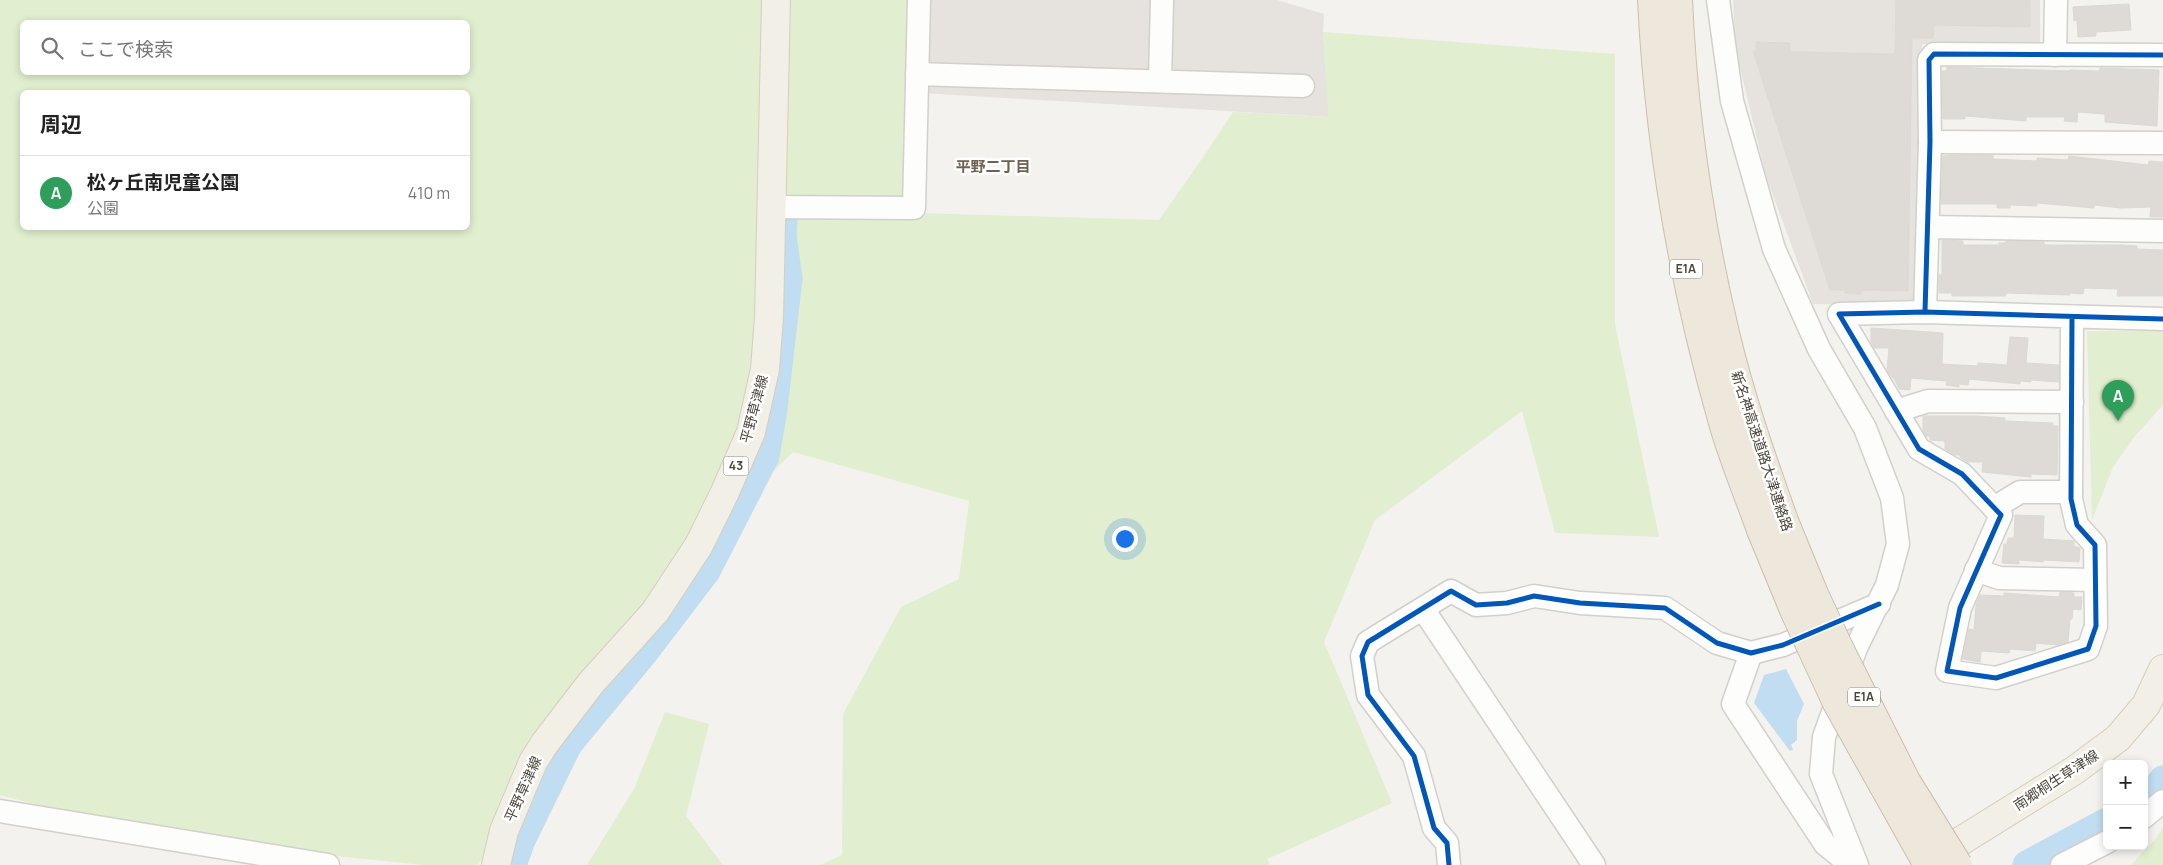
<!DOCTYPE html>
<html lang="ja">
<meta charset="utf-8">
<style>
body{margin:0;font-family:Manrope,"Noto Sans JP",sans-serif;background:#f6f6f6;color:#222}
.controls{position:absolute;right:15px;bottom:15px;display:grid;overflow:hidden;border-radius:8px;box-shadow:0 2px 8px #0003}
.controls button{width:45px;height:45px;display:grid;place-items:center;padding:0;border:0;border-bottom:1px solid #e0e0e0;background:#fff;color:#222;font:25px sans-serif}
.you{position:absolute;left:1124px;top:538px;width:18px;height:18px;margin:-12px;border:4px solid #fff;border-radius:50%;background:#1a73e8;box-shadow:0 0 0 8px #1a73e833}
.badge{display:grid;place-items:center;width:32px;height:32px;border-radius:50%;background:#868178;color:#fff;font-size:16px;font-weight:700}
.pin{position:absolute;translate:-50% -41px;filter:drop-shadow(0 1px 2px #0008)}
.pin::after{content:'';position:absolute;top:26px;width:18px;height:15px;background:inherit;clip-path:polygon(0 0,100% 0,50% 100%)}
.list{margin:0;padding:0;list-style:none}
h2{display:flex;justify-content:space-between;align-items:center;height:65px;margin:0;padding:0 20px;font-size:21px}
h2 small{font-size:16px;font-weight:400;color:#767676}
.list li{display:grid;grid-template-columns:32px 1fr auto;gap:15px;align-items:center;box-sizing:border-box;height:75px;padding:0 20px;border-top:1px solid #e0e0e0}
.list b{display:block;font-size:19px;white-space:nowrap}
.list p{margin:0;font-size:16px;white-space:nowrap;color:#767676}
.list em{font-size:16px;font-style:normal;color:#767676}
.icon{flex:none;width:28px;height:28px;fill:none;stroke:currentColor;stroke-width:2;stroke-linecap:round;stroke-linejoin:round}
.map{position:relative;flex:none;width:2163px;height:865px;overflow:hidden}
.search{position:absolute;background:#fff;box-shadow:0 2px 8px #0003;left:20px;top:20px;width:450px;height:55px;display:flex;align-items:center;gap:12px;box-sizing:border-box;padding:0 18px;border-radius:8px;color:#767676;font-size:19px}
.panel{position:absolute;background:#fff;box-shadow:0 2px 8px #0003;left:20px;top:90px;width:450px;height:140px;border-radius:8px}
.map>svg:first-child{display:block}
</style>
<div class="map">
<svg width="2163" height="865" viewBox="0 0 2163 865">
<rect width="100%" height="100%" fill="#f4f2ee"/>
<g fill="#e6e2de">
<polygon points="907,0 1277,0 1324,14 1323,32 1329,117 904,92"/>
<polygon points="1733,0 2040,0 2040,47 1922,44 1918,294 1908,306 1813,304 1766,176 1735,47"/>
</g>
<g fill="#e1eecf" fill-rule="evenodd">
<path d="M 0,0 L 907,0 L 904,93 L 917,213 L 1159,220 L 1206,153 L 1233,112 L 1328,117 L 1323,32 L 1615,54 L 1615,324 L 1659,537 L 1555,533 L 1522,411 L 1375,520 L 1324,642 L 1392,803 L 1267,859 L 1270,865 L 820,865 L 842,855 L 843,714 L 901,607 L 959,579 L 969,501 L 793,452 L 699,545 L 600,671 L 478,865 L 423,865 L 164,838 L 0,795 ZM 22,22 L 468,22 L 468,72 L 22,72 ZM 22,92 L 468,92 L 468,228 L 22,228 Z"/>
<polygon points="2087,331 2163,331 2163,405 2135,436 2113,467 2092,520"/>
<polygon points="665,712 709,724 686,816 723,865 587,865 634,789"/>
<polygon points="2163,827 2163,865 2131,865 2157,837"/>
</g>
<polygon fill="#c0ddf1" points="1786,669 1804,704 1797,721 1797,740 1791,745 1793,750 1790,751 1754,703 1764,675"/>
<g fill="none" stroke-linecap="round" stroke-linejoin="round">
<g stroke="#c0ddf1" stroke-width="29">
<polyline points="2144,799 2155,792 2163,780"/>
<polyline points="512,865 521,840 568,744 645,651 706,571 765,456 773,409 788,278 782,236 783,220"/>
<polyline points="2027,865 2107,822"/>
</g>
</g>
<g fill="#dedbd6" stroke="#dcd9d4">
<polygon points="1896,0 2030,0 2030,27 1934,25 1933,38 1912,38 1908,291 1861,290 1861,294 1845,293 1845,290 1830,290 1753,51 1756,51 1756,42 1790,43 1790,52 1895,54"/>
<polygon points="2129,4 2131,30 2096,32 2096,36 2078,37 2077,20 2074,21 2073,7"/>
<polygon points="1947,67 2070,71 2070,70 2099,71 2100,68 2159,70 2157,126 2105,122 2105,114 2078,112 2077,122 2064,121 2065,117 2026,117 2026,121 1965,116 1965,119 1943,119 1942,71 1947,71"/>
<polygon points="1971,155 1993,155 1993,159 2037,161 2037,158 2068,160 2069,156 2148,165 2149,161 2163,162 2163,217 2150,217 2151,207 2121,208 2094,205 2094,208 2037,203 2037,206 2010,205 2010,208 1997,208 1997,204 1941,204 1943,156"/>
<polygon points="1942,240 1963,241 1963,245 1999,245 1999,243 2006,243 2006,241 2044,242 2044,245 2122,245 2137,246 2137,249 2163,250 2163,296 2117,296 2118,289 2084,288 2083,294 2070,293 2070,295 2006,293 2005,296 1952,296 1952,293 1939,293 1939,275 1942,275"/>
<polygon points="1871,328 1943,333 1942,364 1978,366 1978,363 2007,365 2010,337 2028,338 2026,363 2059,365 2059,382 2031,380 2031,382 2020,381 2020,384 1969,379 1968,385 1959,384 1959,387 1946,385 1947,381 1911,378 1910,390 1899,389 1894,378 1892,377 1887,370 1889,348 1874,348 1871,342"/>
<polygon points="1923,416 1976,416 2005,418 2005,421 2053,423 2053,426 2058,426 2057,475 2031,474 2031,477 1982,472 1983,462 1967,462 1960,457 1960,455 1955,455 1945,449 1945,441 1930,440 1930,436 1926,436 1923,430"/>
<polygon points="2015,515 2044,516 2043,539 2074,541 2074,546 2080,548 2079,562 2044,560 2043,562 2019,560 2019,564 2002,563 2004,544 2007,544 2008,538 2014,538"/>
<polygon points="2060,592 2074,593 2074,597 2082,597 2081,610 2073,609 2072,619 2070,619 2068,642 2058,645 2036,643 2035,651 2010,649 2009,653 1981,651 1980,662 1963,659 1969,629 1974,630 1976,605 1980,595 2004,596 2004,593 2059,597"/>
</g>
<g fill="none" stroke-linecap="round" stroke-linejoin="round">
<defs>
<g id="minor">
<polyline points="1718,0 1732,101 1774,249 1819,349 1865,428 1892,498 1898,544 1887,585 1856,648 1824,737 1821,774 1857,865"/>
<polyline points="2055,55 2056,0"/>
<polyline points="917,74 1303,86"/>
<polyline points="1160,81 1162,0"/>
<polyline points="1930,142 2163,143"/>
<polyline points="771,207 914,208 919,0"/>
<polyline points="1928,227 2163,231"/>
<polyline points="1925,312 1930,142 1929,60 1934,54 2163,55"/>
<polyline points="2072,317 2071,499 2077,525 2095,545 2096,626 2088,649 1996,678 1947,671 1960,608 2001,515 1962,474 1919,449 1839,314 1925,312 2163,319"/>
<polyline points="1896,411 1928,401 2072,402"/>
<polyline points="1994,508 2020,492 2071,492"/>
<polyline points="1976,570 1999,578 2095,580"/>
<polyline points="1423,609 1594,865"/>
<polyline points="1751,653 1733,704 1825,844 1851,865"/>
<polyline points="0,811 328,865"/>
<polyline points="2144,817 2163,801"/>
<polyline points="1449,865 1447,843 1434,828 1414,756 1368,695 1362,656 1368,642 1451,591 1476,605 1507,603 1534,596 1580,603 1665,608 1717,643 1751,653 1783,645 1879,604"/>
<polyline points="2062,865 2107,842"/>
</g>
<g id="major">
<polyline points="1927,862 2075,770 2118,738 2146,705 2163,669"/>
<polyline points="496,865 504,831 533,762 545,743 591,683 655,612 699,545 725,492 751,432 765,369 769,317 776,0"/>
</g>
<g id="highway">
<path d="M 1652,0 C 1659,142 1683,282 1722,419 C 1732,456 1748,493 1761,530"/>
<path d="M 1678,0 C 1683,112 1699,224 1725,333 C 1740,397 1762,459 1784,521"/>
</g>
</defs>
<use href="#minor" stroke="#d2d0cb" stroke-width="25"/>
<use href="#major" stroke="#d6cebb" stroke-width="30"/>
<use href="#highway" stroke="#ccbfa9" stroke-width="30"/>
<use href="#minor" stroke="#fdfdfc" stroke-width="22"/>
<use href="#major" stroke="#f2efe6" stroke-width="28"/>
<use href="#highway" stroke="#ede8db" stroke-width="28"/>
<defs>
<g id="highway-bridge">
<polyline points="1784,521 1814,594 1839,648 1906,781 1958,865"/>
<polyline points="1761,530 1794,610 1837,703 1928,865"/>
</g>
</defs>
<use href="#highway-bridge" stroke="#ccbfa9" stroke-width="30" stroke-linecap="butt"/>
<use href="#highway-bridge" stroke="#ede8db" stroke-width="28"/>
<defs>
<g id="cycleway">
<polyline points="1925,312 1930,142 1929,60 1934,54 2163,55"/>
<polyline points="2072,317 2071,499 2077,525 2095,545 2096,626 2088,649 1996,678 1947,671 1960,608 2001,515 1962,474 1919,449 1839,314 1925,312 2163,319"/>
<polyline points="1449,865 1447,843 1434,828 1414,756 1368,695 1362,656 1368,642 1451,591 1476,605 1507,603 1534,596 1580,603 1665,608 1717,643 1751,653 1783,645 1879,604"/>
</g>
</defs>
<use href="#cycleway" stroke="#fff" stroke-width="8"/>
<use href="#cycleway" stroke="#0057b8" stroke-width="5"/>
</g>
<g text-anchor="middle" stroke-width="5" stroke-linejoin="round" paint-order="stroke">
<g fill="#fff" stroke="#817c74" stroke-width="1">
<rect x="1670" y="259.5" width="32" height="19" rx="4"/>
<rect x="723.5" y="456.5" width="25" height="19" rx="4"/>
<rect x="1848" y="687.5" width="32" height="19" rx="4"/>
</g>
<g font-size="12" font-weight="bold" fill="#4b4439">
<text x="1686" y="273">E1A</text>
<text x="736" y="470">43</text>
<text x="1864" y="701">E1A</text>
</g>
<g font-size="14" fill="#4b4439" stroke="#fff">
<text transform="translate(754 409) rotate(-75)" y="5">平野草津線</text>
<text transform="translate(1762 451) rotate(72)" y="5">新名神高速道路大津連絡路</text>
<text transform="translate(2056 780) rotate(-33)" y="5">南郷桐生草津線</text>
<text transform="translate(523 789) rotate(-66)" y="5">平野草津線</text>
</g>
<g font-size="15" font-weight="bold" fill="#6e6250" stroke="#fff">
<text x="993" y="172">平野二丁目</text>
</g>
</g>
</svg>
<div class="controls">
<button>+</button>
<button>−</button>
</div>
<div class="you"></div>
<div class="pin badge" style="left:2118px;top:421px;background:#2e9e5b">A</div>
<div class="search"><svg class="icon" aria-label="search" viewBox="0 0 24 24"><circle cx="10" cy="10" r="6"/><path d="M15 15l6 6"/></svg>ここで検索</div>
<section class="panel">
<h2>周辺<small></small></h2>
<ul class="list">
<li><span class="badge" style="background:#2e9e5b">A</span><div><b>松ヶ丘南児童公園</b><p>公園</p></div><em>410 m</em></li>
</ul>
</section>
</div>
